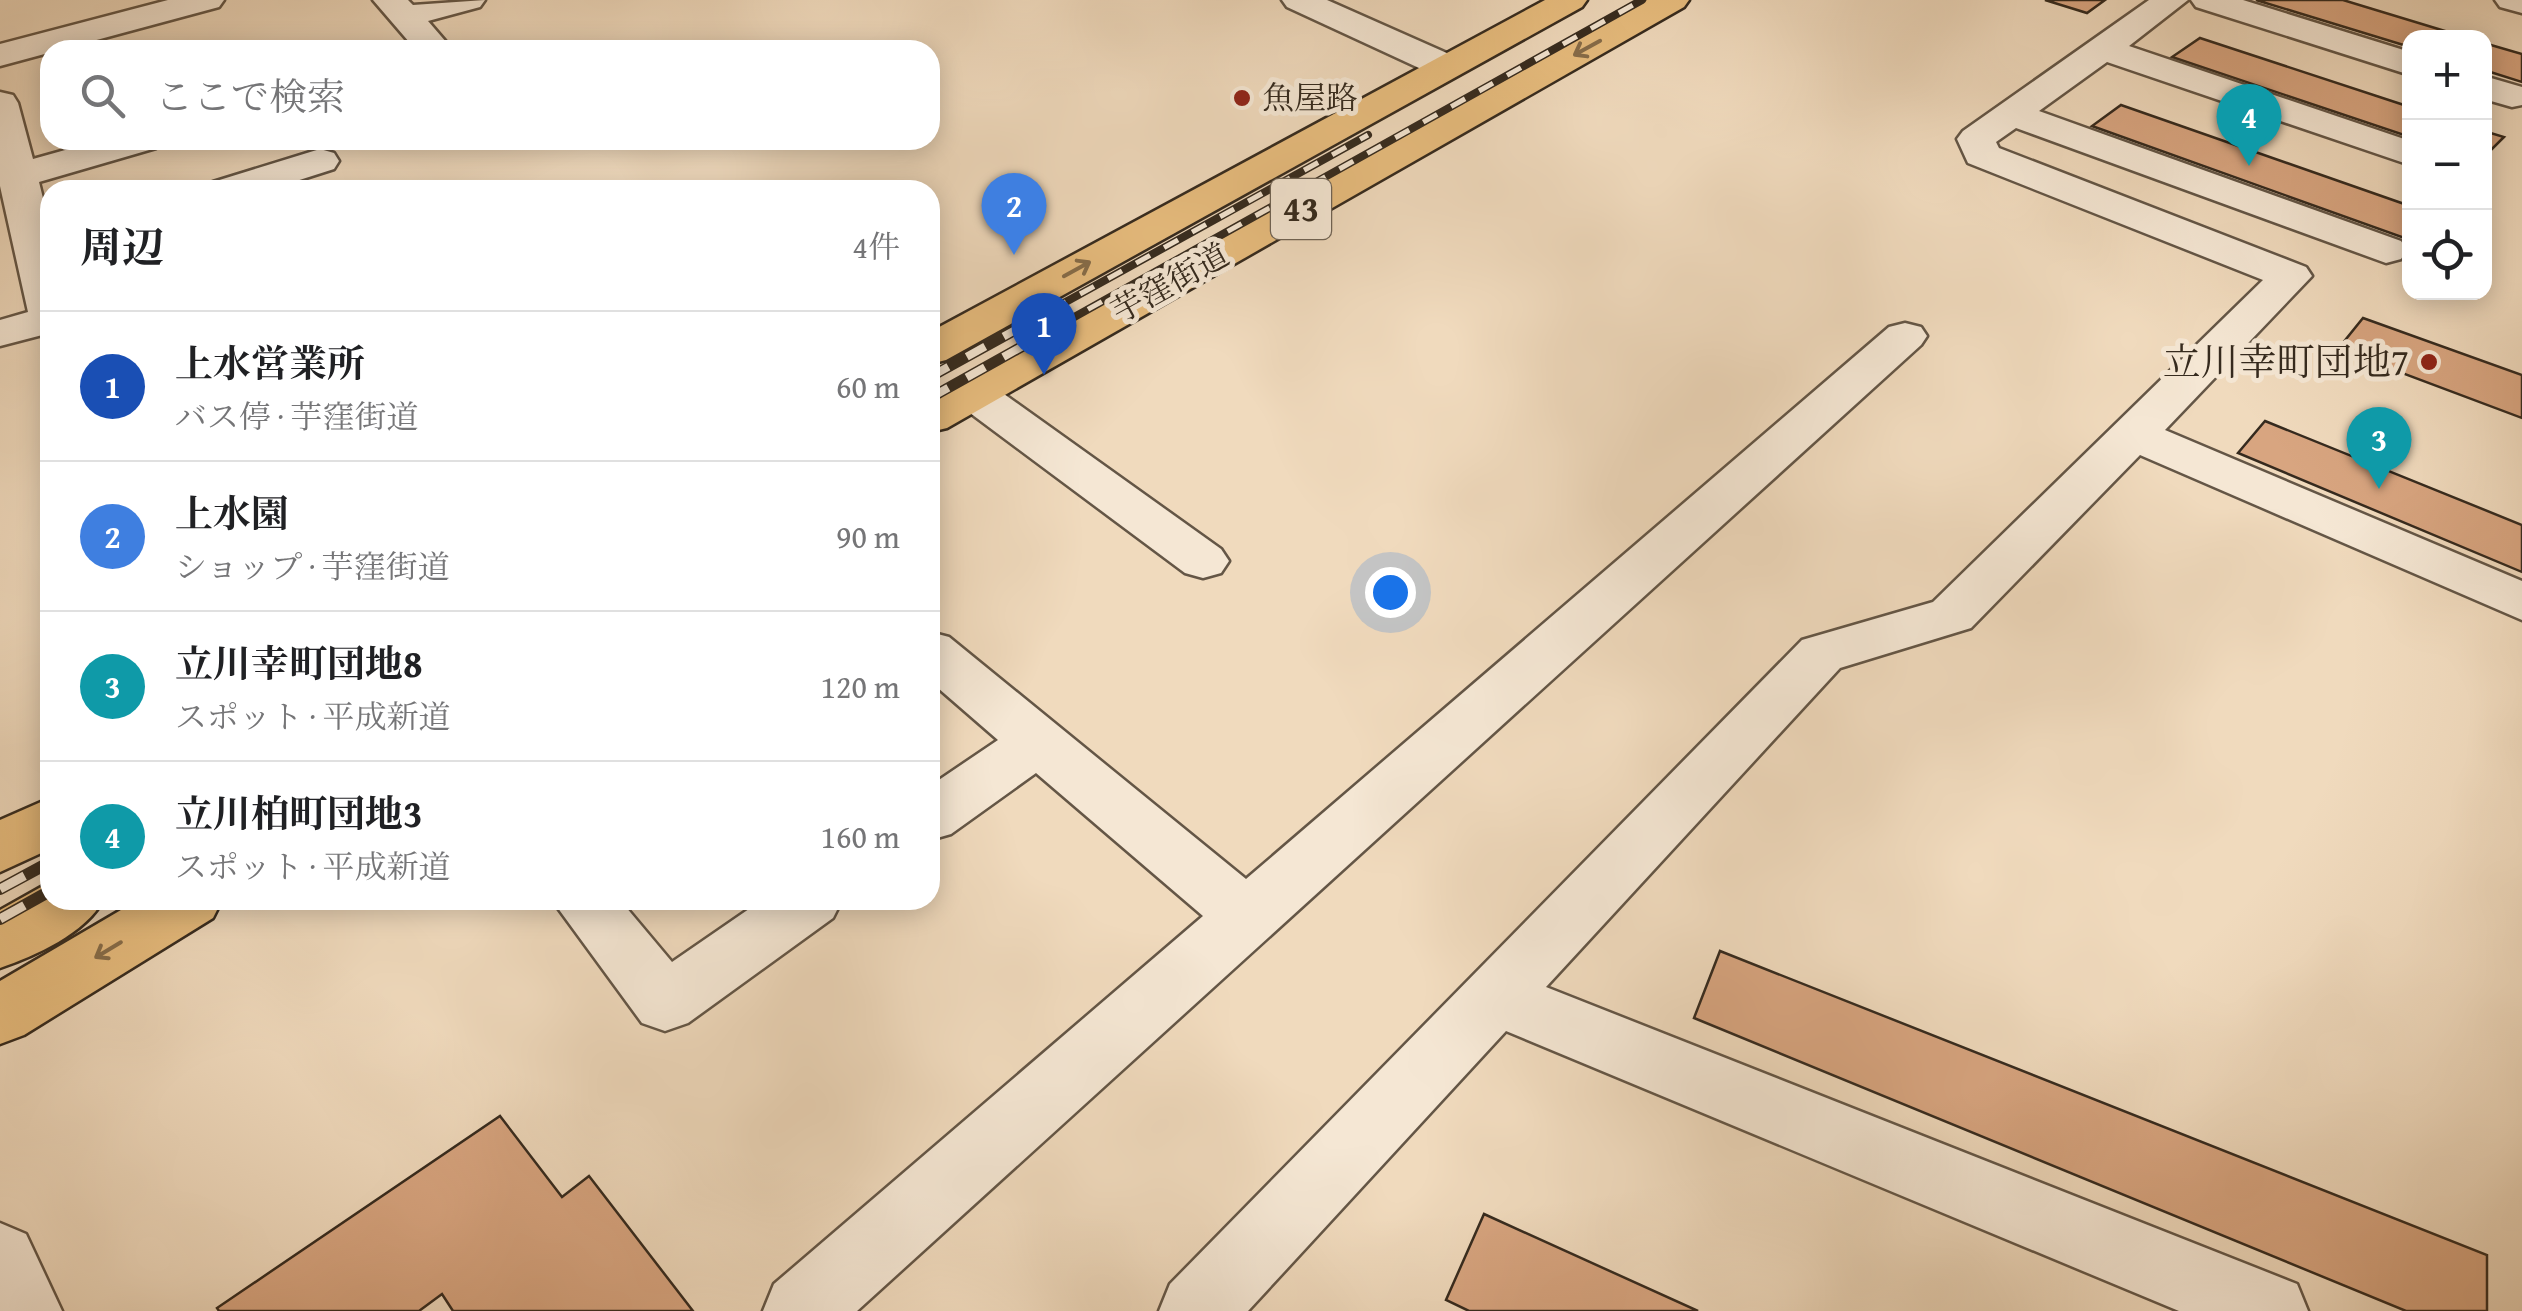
<!DOCTYPE html>
<html lang="ja">
<meta charset="utf-8">
<style>
body{margin:0;font-family:"Gentium Book Plus","Noto Serif JP",serif;background:#f2f2f2;color:#202124}
.controls{position:absolute;right:30px;top:30px;display:grid;overflow:hidden;border-radius:20px;box-shadow:0 5px 25px #0003}
.controls button{width:90px;height:90px;display:grid;place-items:center;padding:0;border:0;border-bottom:2px solid #e0e0e0;background:#fff;color:#202124;font:50px sans-serif}
.you{position:absolute;left:1390px;top:592px;width:35px;height:35px;margin:-25px;border:8px solid #fff;border-radius:50%;background:#1a73e8;box-shadow:0 0 0 15px #1a73e833}
.badge{display:grid;place-items:center;width:65px;height:65px;border-radius:50%;background:#ea580c;color:#fff;font-size:32px;font-weight:700}
.pin{position:absolute;translate:-50% -82px;filter:drop-shadow(0 2px 5px #0008)}
.pin::after{content:'';position:absolute;top:52px;width:35px;height:30px;background:inherit;clip-path:polygon(0 0,100% 0,50% 100%)}
.list{margin:0;padding:0;list-style:none}
h2{display:flex;justify-content:space-between;align-items:center;height:130px;margin:0;padding:0 40px;font-size:42px}
h2 small{font-size:32px;font-weight:400;color:#757577}
.list li{display:grid;grid-template-columns:65px 1fr auto;gap:30px;align-items:center;box-sizing:border-box;height:150px;padding:0 40px;border-top:2px solid #e0e0e0}
.list b{display:block;font-size:38px;white-space:nowrap}
.list p{margin:0;font-size:32px;white-space:nowrap;color:#757577}
.list em{font-size:32px;font-style:normal;color:#757577}
.icon{flex:none;width:55px;height:55px;fill:none;stroke:currentColor;stroke-width:2;stroke-linecap:round;stroke-linejoin:round}
.map{position:relative;flex:none;width:2522px;height:1311px;overflow:hidden}
.search{position:absolute;background:#fff;box-shadow:0 5px 25px #0003;left:40px;top:40px;width:900px;height:110px;display:flex;align-items:center;gap:25px;box-sizing:border-box;padding:0 35px;border-radius:30px;color:#757577;font-size:38px}
.panel{position:absolute;background:#fff;box-shadow:0 5px 25px #0003;left:40px;top:180px;width:900px;height:730px;border-radius:30px}
.map>svg:first-child{display:block}
</style>
<div class="map">
<svg width="2522" height="1311" viewBox="0 0 2522 1311">
<rect width="100%" height="100%" fill="#f0dabd"/>
<filter id="stains"><feTurbulence type="fractalNoise" baseFrequency=".002" numOctaves="4"/><feColorMatrix values="0 0 0 0 .2 0 0 0 0 .09 0 0 0 0 .02 0 0 0 .5 -.17"/></filter>
<radialGradient id="worn" r=".72"><stop offset=".6" stop-color="#630" stop-opacity="0"/><stop offset="1" stop-color="#630" stop-opacity=".3"/></radialGradient>
<g fill="#d8a580" stroke="#352a1e" stroke-width="2.5">
<polygon points="2045,0 2105,0 2087,13"/>
<polygon points="2256,0 2343,0 2468,38 2410,38 2410,47"/>
<polygon points="2200,38 2410,107 2410,137 2172,57"/>
<polygon points="2484,43 2522,54 2522,82 2484,70"/>
<polygon points="2121,105 2410,206 2410,240 2092,126"/>
<polygon points="2484,131 2504,137 2484,157"/>
<polygon points="2363,318 2522,375 2522,418 2338,349"/>
<polygon points="2265,421 2522,525 2522,572 2238,453"/>
<polygon points="1720,951 2487,1255 2487,1311 2406,1311 1694,1018"/>
<polygon points="500,1116 562,1197 589,1176 693,1311 453,1311 442,1294 419,1311 219,1311 217,1308"/>
<polygon points="1484,1214 1698,1311 1469,1311 1446,1300"/>
</g>
<g fill="none" stroke-linecap="round" stroke-linejoin="round">
<defs>
<g id="minor">
<polygon points="168,0 224,0 219,7 0,66 0,44"/>
<polygon points="373,0 408,0 413,5 485,0 480,7 428,21 453,50 416,50"/>
<polygon points="1282,0 1327,0 1458,58 1463,66 1458,74 1432,74 1287,7"/>
<polygon points="2149,0 2188,0 2129,46 2410,141 2410,165 2107,62 2039,111 2401,241 2407,250 2401,259 2386,263 2016,128 1996,142 1999,148 2306,267 2312,276 2165,430 2522,581 2522,620 2140,455 1971,628 1840,668 1546,987 2297,1284 2308,1311 2179,1311 1506,1031 1248,1311 1159,1311 1170,1284 1802,640 1933,602 2263,280 1968,163 1957,139 1963,131"/>
<polygon points="2191,0 2243,0 2410,52 2410,75 2196,7"/>
<polygon points="2495,0 2522,0 2522,13 2500,7"/>
<polygon points="2484,76 2522,87 2522,105 2512,107 2484,99"/>
<polygon points="0,92 13,95 18,103 33,159 101,140 162,140 156,148 39,182 50,227 50,333 0,346 0,320 28,312 0,186"/>
<polygon points="320,149 334,153 339,161 334,169 268,190 207,190 213,182"/>
<polygon points="1905,323 1921,327 1927,336 1921,345 857,1311 763,1311 774,1284 1203,916 1036,773 951,834 930,840 930,786 998,740 930,681 930,632 949,637 1246,879 1889,327"/>
<polygon points="974,380 990,384 1221,549 1229,561 1221,573 1203,578 1185,573 958,404 951,394 958,384"/>
<polygon points="552,900 620,900 672,962 762,900 842,900 833,918 688,1023 665,1031 642,1023"/>
<polygon points="0,1223 26,1234 62,1311 0,1311"/>
</g>
<g id="major">
<polygon points="1545,0 1587,0 1582,7 946,360 930,364 930,332"/>
<polygon points="1647,0 1689,0 1684,7 947,428 930,432 930,399"/>
<polygon points="50,798 50,849 0,872 0,820"/>
<path d="M 50,882 L 50,900 L 103,900 C 86,933 35,956 0,968 L 0,910 Z"/>
<polygon points="138,900 222,900 213,918 24,1035 0,1044 0,981"/>
</g>
</defs>
<use href="#minor" stroke="#645646" stroke-width="5"/>
<use href="#major" stroke="#352a1e" stroke-width="5"/>
<use href="#minor" fill="#f5e7d4" fill-rule="evenodd"/>
<use href="#major" fill="#e8bd7e" fill-rule="evenodd"/>
<defs>
<g id="rail-far2">
<polyline points="1024,325 1368,135"/>
<polyline points="1060,325 1642,0"/>
</g>
<g id="rail-far1">
<polyline points="930,377 1028,323"/>
<polyline points="930,398 1064,323"/>
</g>
<g id="rail">
<polyline points="0,889 50,862"/>
<polyline points="0,919 50,891"/>
</g>
</defs>
<use href="#rail-far2" stroke="#352a1e" stroke-width="8"/>
<use href="#rail-far1" stroke="#352a1e" stroke-width="11"/>
<use href="#rail" stroke="#352a1e" stroke-width="12"/>
<use href="#rail-far2" stroke="#f5e7d4" stroke-width="5" stroke-dasharray="16" stroke-linecap="butt"/>
<use href="#rail-far1" stroke="#f5e7d4" stroke-width="8" stroke-dasharray="21" stroke-linecap="butt"/>
<use href="#rail" stroke="#f5e7d4" stroke-width="9" stroke-dasharray="28" stroke-linecap="butt"/>
</g>
<defs><path id="oneway-shaft" d="M-6 0H5M1.5-3L5.5 0L1.5 3" fill="none" stroke-width="1.6" stroke-linecap="round" stroke-linejoin="round" transform="scale(2.5)"/></defs>
<g stroke="#866c49">
<use href="#oneway-shaft" transform="translate(1587 48) rotate(151)"/>
<use href="#oneway-shaft" transform="translate(1077 269) rotate(-29)"/>
<use href="#oneway-shaft" transform="translate(108 950) rotate(149)"/>
</g>
<g fill="#8f2418" stroke="#f5e7d4" stroke-width="4">
<circle cx="1242" cy="98" r="10"/>
<circle cx="2429" cy="362" r="10"/>
</g>
<g text-anchor="middle" stroke-width="10" stroke-linejoin="round" paint-order="stroke">
<g font-size="32" fill="#352a1e" stroke="#f5e7d4" text-anchor="start">
<text x="1262" y="109">魚屋路</text>
</g>
<g font-size="32" fill="#352a1e" stroke="#f5e7d4">
<text transform="translate(1170 283) rotate(-29)" y="11">芋窪街道</text>
</g>
<rect fill="#f5e7d4" stroke="#6f6355" stroke-width="2.5" x="1271" y="179" width="60" height="60" rx="8"/>
<g font-size="35" font-weight="bold" fill="#352a1e">
<text x="1301" y="221">43</text>
</g>
<g font-size="38" fill="#352a1e" stroke="#f5e7d4" text-anchor="end">
<text x="2409" y="375">立川幸町団地7</text>
</g>
</g>
<rect width="100%" height="100%" filter="url(#stains)"/>
<rect width="100%" height="100%" fill="url(#worn)"/>
</svg>
<div class="controls">
<button>+</button>
<button>−</button>
<button><svg class="icon" aria-label="locate" viewBox="0 0 24 24"><circle cx="12" cy="12" r="6"/><path d="M12 2v4M12 18v4M2 12h4M18 12h4"/></svg></button>
</div>
<div class="you"></div>
<div class="pin badge" style="left:1044px;top:375px;background:#1a4fb4">1</div>
<div class="pin badge" style="left:1014px;top:255px;background:#3f7fe0">2</div>
<div class="pin badge" style="left:2379px;top:489px;background:#0f9aa8">3</div>
<div class="pin badge" style="left:2249px;top:166px;background:#0f9aa8">4</div>
<div class="search"><svg class="icon" aria-label="search" viewBox="0 0 24 24"><circle cx="10" cy="10" r="6"/><path d="M15 15l6 6"/></svg>ここで検索</div>
<section class="panel">
<h2>周辺<small>4件</small></h2>
<ul class="list">
<li><span class="badge" style="background:#1a4fb4">1</span><div><b>上水営業所</b><p>バス停 · 芋窪街道</p></div><em>60 m</em></li>
<li><span class="badge" style="background:#3f7fe0">2</span><div><b>上水園</b><p>ショップ · 芋窪街道</p></div><em>90 m</em></li>
<li><span class="badge" style="background:#0f9aa8">3</span><div><b>立川幸町団地8</b><p>スポット · 平成新道</p></div><em>120 m</em></li>
<li><span class="badge" style="background:#0f9aa8">4</span><div><b>立川柏町団地3</b><p>スポット · 平成新道</p></div><em>160 m</em></li>
</ul>
</section>
</div>
